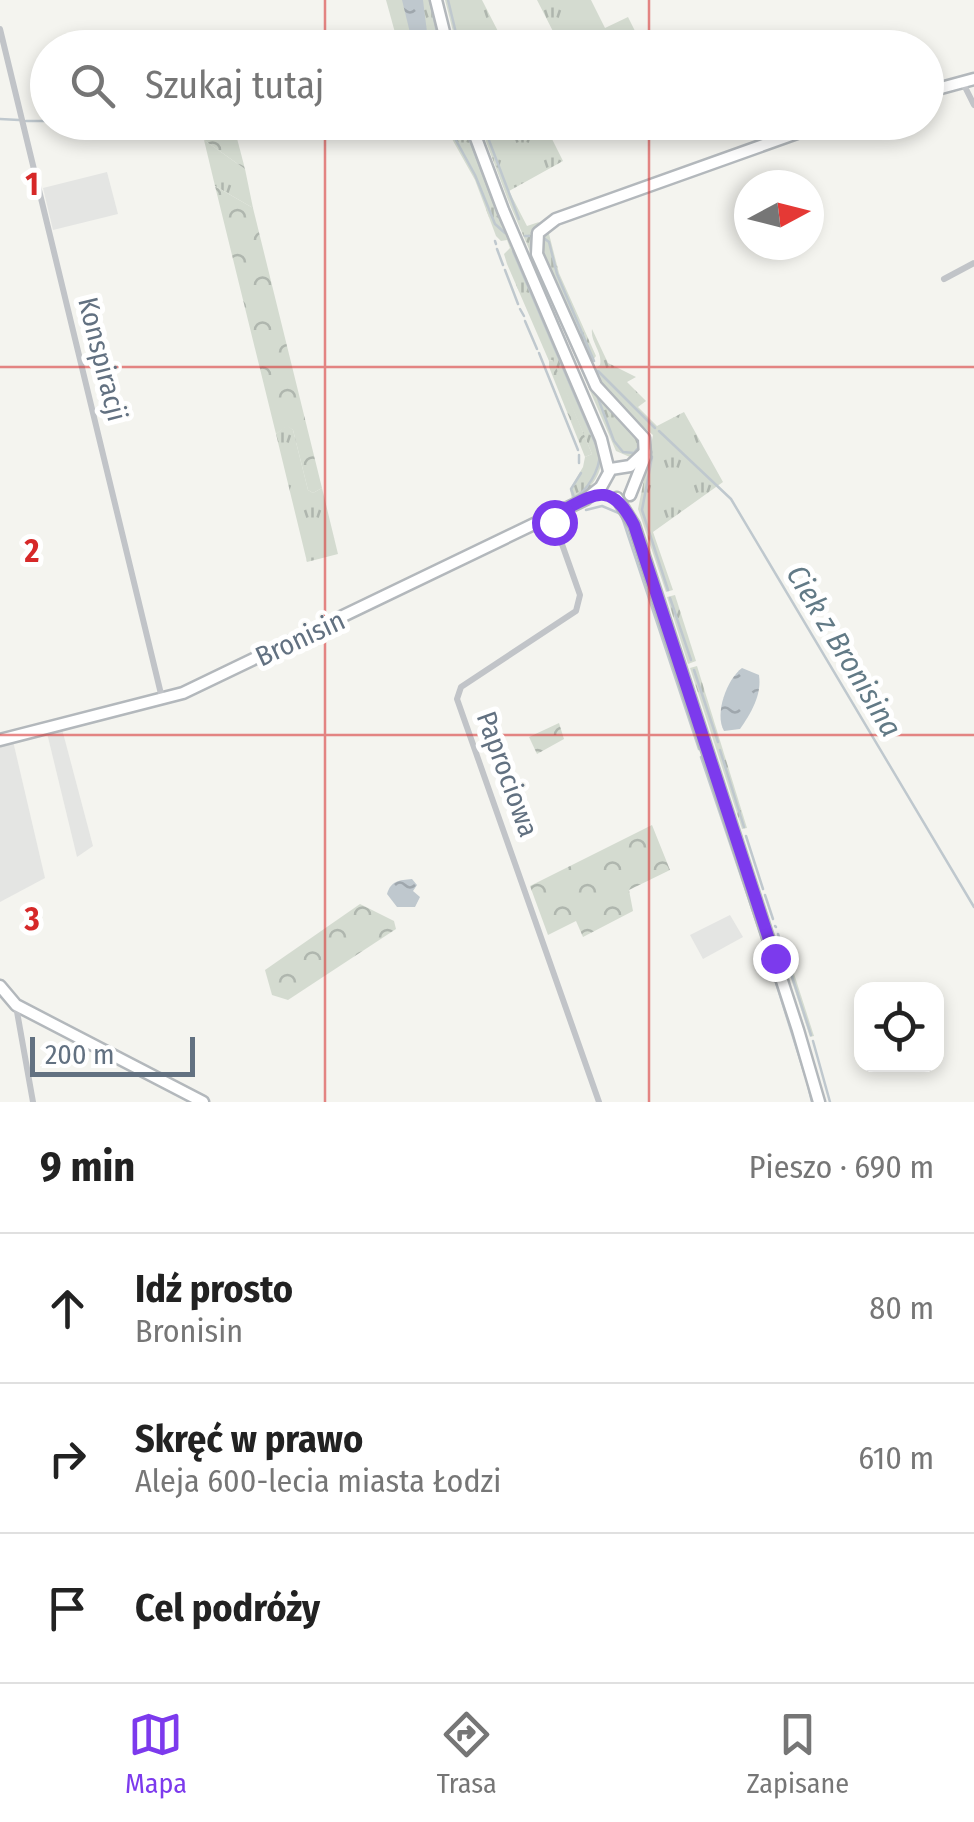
<!DOCTYPE html>
<html lang="pl">
<meta charset="utf-8">
<style>
body{margin:0;font-family:"Fira Sans Condensed",sans-serif;background:#f2f2f2;color:#222}
.controls{position:absolute;right:30px;bottom:30px;display:grid;overflow:hidden;border-radius:20px;box-shadow:0 5px 15px #0003}
.controls button{width:90px;height:90px;display:grid;place-items:center;padding:0;border:0;border-bottom:2px solid #e0e0e0;background:#fff;color:#222;font:50px sans-serif}
.compass{position:absolute;left:734px;top:170px;width:90px;height:90px;border-radius:50%;background:#fff;box-shadow:0 5px 15px #0003;rotate:83deg}
.scale{position:absolute;left:30px;bottom:25px;width:165px;box-sizing:border-box;padding-left:10px;border:5px solid #627181;border-top:0;font-size:28px;line-height:35px;white-space:nowrap;color:#627181;-webkit-text-stroke:8px #fff;paint-order:stroke}
.stop{position:absolute;width:30px;height:30px;margin:-22px;border:8px solid #7c3aed;border-radius:50%;background:#fff}
.stop.end{background:#7c3aed;border-color:#fff;box-shadow:0 2px 10px #0008}
.list{margin:0;padding:0;list-style:none}
h2{display:flex;justify-content:space-between;align-items:center;height:130px;margin:0;padding:0 40px;font-size:42px}
h2 small{font-size:32px;font-weight:400;color:#767676}
.list li{display:grid;grid-template-columns:65px 1fr auto;gap:30px;align-items:center;box-sizing:border-box;height:150px;padding:0 40px;border-top:2px solid #e0e0e0}
.list b{display:block;font-size:38px;white-space:nowrap}
.list p{margin:0;font-size:32px;white-space:nowrap;color:#767676}
.list em{font-size:32px;font-style:normal;color:#767676}
.icon{flex:none;width:55px;height:55px;fill:none;stroke:currentColor;stroke-width:2;stroke-linecap:round;stroke-linejoin:round}
.map{position:relative;flex:none;width:974px;height:1102px;overflow:hidden}
.search{position:absolute;background:#fff;box-shadow:0 5px 15px #0003;left:30px;right:30px;top:30px;height:110px;display:flex;align-items:center;gap:25px;box-sizing:border-box;padding:0 35px;border-radius:55px;color:#767676;font-size:38px}
.sheet{height:580px;background:#fff}
nav{display:flex;justify-content:space-around;align-items:center;box-sizing:border-box;height:140px;border-top:2px solid #e0e0e0;background:#fff;font-size:28px;color:#767676}
nav a{display:grid;justify-items:center;gap:5px}
nav .on{color:#7c3aed}
.map>svg:first-child{display:block}
</style>
<div class="map">
<svg width="974" height="1102" viewBox="0 0 974 1102">
<defs>
<pattern id="grass-tufts" width="24" height="20" patternUnits="userSpaceOnUse" patternTransform="scale(2.5)"><rect width="24" height="20" fill="#d4dbd0"/><path d="M3 7l-1-3M5 7V3M7 7l1-3M15 17l-1-3M17 17v-4M19 17l1-3" fill="none" stroke="#afb6ae"/></pattern>
<pattern id="forest-crowns" width="20" height="18" patternUnits="userSpaceOnUse" patternTransform="scale(2.5)"><rect width="20" height="18" fill="#d4dbd0"/><path d="M2 6a3 3 0 1 1 6 0M12 15a3 3 0 1 1 6 0" fill="none" stroke="#afb6ae"/></pattern>
<pattern id="water-ripples" width="26" height="14" patternUnits="userSpaceOnUse" patternTransform="scale(2.5)"><rect width="26" height="14" fill="#bfc8ce"/><path d="M2 4q2-2 4 0t4 0M15 11q2-2 4 0t4 0" fill="none" stroke="#9fa7ad"/></pattern>
</defs>
<rect width="100%" height="100%" fill="#f4f4ef"/>
<g fill="#e4e5e3">
<polygon points="107,172 118,214 53,230 43,188"/>
<polygon points="62,729 93,846 77,857 47,733"/>
<polygon points="13,741 45,878 0,902 0,744"/>
<polygon points="730,915 743,937 703,959 690,935"/>
</g>
<g fill="url(#grass-tufts)">
<polygon points="386,0 433,0 444,47 399,47"/>
<polygon points="445,0 482,0 506,47 457,47"/>
<polygon points="537,0 591,0 605,28 628,17 643,47 561,47"/>
<path d="M 443,123 L 467,123 L 555,348 L 602,453 C 603,474 590,492 572,500 L 570,489 L 583,467 L 585,457 L 592,454 L 552,360 L 549,361 L 507,264 L 504,254 L 510,248 L 507,240 L 501,241 L 496,236 L 475,180 Z"/>
<polygon points="479,123 544,123 563,161 509,191 527,226 539,222 532,245 541,277 508,200"/>
<polygon points="204,140 245,169 253,208 215,186"/>
<polygon points="548,230 559,273 596,356 590,364 542,251 542,238"/>
<polygon points="561,317 591,382 639,435 641,453 632,458 616,451 559,319"/>
<path d="M 592,329 L 608,363 L 636,377 L 627,382 L 646,401 L 638,407 L 657,426 L 684,412 L 723,482 L 653,532 L 673,590 L 666,592 L 638,509 L 653,435 L 619,407 L 603,388 L 593,370 L 600,365 C 603,352 590,342 592,329 Z"/>
<polygon points="287,425 293,430 308,490 313,493 322,488 338,554 307,562 276,434"/>
<polygon points="675,595 696,661 688,664 667,597"/>
<polygon points="697,666 747,828 742,829 690,668"/>
<polygon points="788,955 814,1036 810,1037 784,957"/>
</g>
<g fill="url(#forest-crowns)">
<polygon points="200,123 233,123 245,169 204,140"/>
<polygon points="215,186 253,208 322,488 313,493 308,490 293,430 287,426 276,434"/>
<polygon points="553,360 592,454 585,457 549,367 549,361"/>
<polygon points="559,723 564,739 537,754 529,737"/>
<polygon points="652,825 670,870 629,890 633,911 583,937 576,921 548,935 530,886"/>
<polygon points="360,904 394,921 396,929 288,1000 272,995 265,970"/>
</g>
<g fill="url(#water-ripples)">
<polygon points="402,0 423,0 428,40 412,41"/>
<path d="M 742,668 L 759,675 C 762,695 751,713 740,729 L 724,731 C 714,714 727,679 742,668 Z"/>
<path d="M 412,879 L 417,885 L 413,891 L 420,897 L 415,907 L 397,907 L 387,894 C 391,881 399,880 412,879 Z"/>
</g>
<g fill="none" stroke-linecap="round" stroke-linejoin="round">
<g stroke="#bfc8ce" stroke-width="2.5">
<polyline points="430,0 439,41"/>
<polyline points="448,0 456,33"/>
<polyline points="255,41 283,48"/>
<polyline points="200,48 251,41"/>
<polyline points="0,119 19,120"/>
<polyline points="26,121 48,121"/>
<polyline points="90,122 116,122"/>
<polyline points="446,122 475,175 495,224 505,233"/>
<polyline points="463,122 502,224"/>
<polyline points="482,122 519,219"/>
<polyline points="837,123 839,122"/>
<polyline points="525,236 529,236"/>
<polyline points="545,239 549,242 557,274 594,361"/>
<polyline points="495,241 496,244"/>
<polyline points="497,249 503,265"/>
<path d="M 513,251 L 600,454 C 599,471 588,490 574,498"/>
<polyline points="505,270 518,304"/>
<polyline points="520,309 524,316"/>
<polyline points="525,321 537,349"/>
<polyline points="539,353 578,450"/>
<polyline points="598,371 655,428"/>
<polyline points="598,398 614,441 623,452 634,453 639,447"/>
<polyline points="659,431 731,499 974,907"/>
<polyline points="652,457 642,510 668,590"/>
<polyline points="579,463 579,455"/>
<polyline points="574,497 571,489 581,473"/>
<polyline points="586,510 602,506 621,514 699,749"/>
<polyline points="670,598 691,660"/>
<polyline points="694,670 718,742"/>
<polyline points="720,750 744,827"/>
<polyline points="701,757 767,953"/>
<polyline points="746,836 763,889"/>
<polyline points="765,895 773,919"/>
<polyline points="775,926 776,927"/>
<polyline points="778,934 784,951"/>
<polyline points="786,958 811,1035"/>
<polyline points="769,960 770,961"/>
<polyline points="772,970 805,1075"/>
<polyline points="813,1041 830,1102"/>
<polyline points="807,1081 812,1102"/>
</g>
<defs>
<g id="secondary">
<polyline points="436,0 448,48"/>
<polyline points="926,92 974,79"/>
<polyline points="470,122 503,210 601,439 609,471"/>
<polyline points="630,495 645,457 644,438 596,386 537,254 538,233 556,219 828,122"/>
<polyline points="617,498 634,525 798,1030 819,1102"/>
<polyline points="0,740 183,693 586,499 601,487 611,469 630,466 645,452"/>
<polyline points="0,986 16,1005 203,1102"/>
</g>
</defs>
<use href="#secondary" stroke="#b3b8bc" stroke-width="15"/>
<g stroke="#c1c4c8" stroke-width="6">
<polyline points="0,29 162,698"/>
<polyline points="963,83 974,105"/>
<polyline points="944,279 974,263"/>
<polyline points="552,516 580,595 576,611 461,687 457,699 599,1102"/>
<polyline points="16,1006 33,1102"/>
</g>
<use href="#secondary" stroke="#fff" stroke-width="10"/>
</g>
<g fill="none" stroke-linecap="round" stroke-linejoin="round">
<path stroke="#7c3aed" stroke-width="12" d="M 554,522 L 552,516 C 593,496 609,477 634,525 L 775,958"/>
</g>
<path fill="none" stroke="#d62828" stroke-width="2.5" stroke-opacity="0.55" d="M 325,0 L 325,48M 649,0 L 649,48M 325,122 L 325,1102M 649,122 L 649,1102M 0,367 L 974,367M 0,735 L 974,735"/>
<g text-anchor="middle" stroke-width="10" stroke-linejoin="round" paint-order="stroke">
<g font-size="28" fill="#627181" stroke="#fff">
<text transform="translate(103 359) rotate(76)" y="10">Konspiracji</text>
<text transform="translate(300 638) rotate(-25)" y="10">Bronisin</text>
<text transform="translate(508 774) rotate(70)" y="10">Paprociowa</text>
</g>
<g font-size="30" font-style="italic" fill="#627a86" stroke="#fff">
<text transform="translate(844 651) rotate(59)" y="10">Ciek z Bronisina</text>
</g>
</g>
<g font-size="32" text-anchor="middle" font-weight="bold" fill="#d62828" stroke="#fff" stroke-width="10" stroke-linejoin="round" paint-order="stroke">
<text x="32" y="195">1</text>
<text x="32" y="562">2</text>
<text x="32" y="930">3</text>
</g>
</svg>
<div class="controls">
<button><svg class="icon" aria-label="locate" viewBox="0 0 24 24"><circle cx="12" cy="12" r="6"/><path d="M12 2v4M12 18v4M2 12h4M18 12h4"/></svg></button>
</div>
<svg class="compass" viewBox="-18 -18 36 36"><path d="M0-13l5 13h-10z" fill="#e53935"/><path d="M0 13l5-13h-10z" fill="#767676"/></svg>
<div class="scale">200 m</div>
<div class="stop" style="left:554px;top:522px"></div>
<div class="stop end" style="left:775px;top:958px"></div>
<div class="search"><svg class="icon" aria-label="search" viewBox="0 0 24 24"><circle cx="10" cy="10" r="6"/><path d="M15 15l6 6"/></svg>Szukaj tutaj</div>
</div>
<section class="sheet">
<h2>9 min<small>Pieszo · 690 m</small></h2>
<ul class="list">
<li><svg class="icon" aria-label="ahead" viewBox="0 0 24 24"><path d="M12 20V5M6 11l6-6 6 6"/></svg><div><b>Idź prosto</b><p>Bronisin</p></div><em>80 m</em></li>
<li><svg class="icon" aria-label="right" viewBox="0 0 24 24"><path d="M7 20v-9h11M14 6l5 5-5 5"/></svg><div><b>Skręć w prawo</b><p>Aleja 600-lecia miasta Łodzi</p></div><em>610 m</em></li>
<li><svg class="icon" aria-label="arrive" viewBox="0 0 24 24"><path d="M6 21V4h12l-3 4 3 4H6"/></svg><div><b>Cel podróży</b></div></li>
</ul>
</section>
<nav>
<a class="on"><svg class="icon" aria-label="map" viewBox="0 0 24 24"><path d="M3 6l6-2 6 2 6-2v14l-6 2-6-2-6 2zM9 4v14M15 6v14"/></svg>Mapa</a>
<a><svg class="icon" aria-label="directions" viewBox="0 0 24 24"><path d="M12 3l9 9-9 9-9-9zM9 14v-3h6M13 9l2 2-2 2"/></svg>Trasa</a>
<a><svg class="icon" aria-label="saved" viewBox="0 0 24 24"><path d="M7 4h10v16l-5-4-5 4z"/></svg>Zapisane</a>
</nav>
